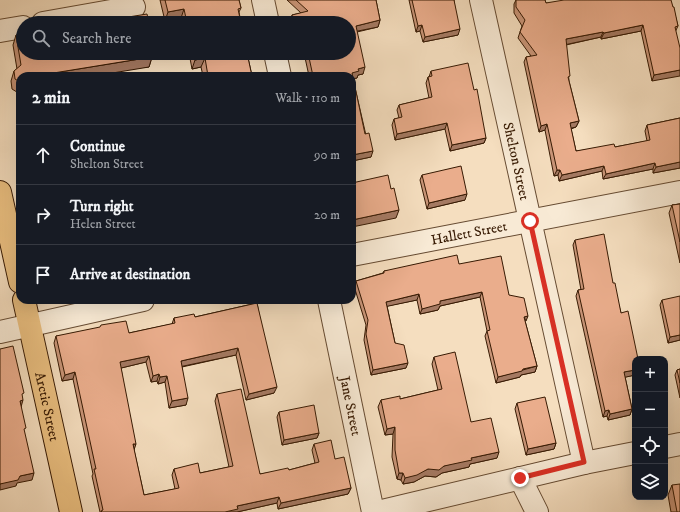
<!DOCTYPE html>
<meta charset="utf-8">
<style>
body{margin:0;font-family:"IM FELL DW Pica",serif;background:#20242c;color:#f1f3f6}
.controls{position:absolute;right:12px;bottom:12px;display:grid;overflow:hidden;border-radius:8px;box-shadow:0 4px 16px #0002}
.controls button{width:36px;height:36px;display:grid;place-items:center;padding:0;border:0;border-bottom:1px solid #363941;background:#171b24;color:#f1f3f6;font:20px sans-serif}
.stop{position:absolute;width:12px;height:12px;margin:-9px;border:3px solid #d93025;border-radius:50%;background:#fff}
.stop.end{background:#d93025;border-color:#fff;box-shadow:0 1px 4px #0008}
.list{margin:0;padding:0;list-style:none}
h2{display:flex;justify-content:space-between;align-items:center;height:52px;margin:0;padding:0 16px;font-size:17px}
h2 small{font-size:13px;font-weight:400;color:#9ea1a6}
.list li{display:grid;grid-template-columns:26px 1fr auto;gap:12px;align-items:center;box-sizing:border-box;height:60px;padding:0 16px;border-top:1px solid #363941}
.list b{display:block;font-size:15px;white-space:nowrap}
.list p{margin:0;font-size:13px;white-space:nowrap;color:#9ea1a6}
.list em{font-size:13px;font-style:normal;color:#9ea1a6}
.icon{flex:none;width:22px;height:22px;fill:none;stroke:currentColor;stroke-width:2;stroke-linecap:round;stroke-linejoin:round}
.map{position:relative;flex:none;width:680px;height:512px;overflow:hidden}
.search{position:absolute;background:#171b24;box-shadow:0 4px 16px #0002;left:16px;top:16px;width:340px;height:44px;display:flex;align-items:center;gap:10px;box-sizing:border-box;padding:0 14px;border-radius:22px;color:#9ea1a6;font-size:15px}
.panel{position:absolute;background:#171b24;box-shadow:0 4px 16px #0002;left:16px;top:72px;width:340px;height:232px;border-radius:12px}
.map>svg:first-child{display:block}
</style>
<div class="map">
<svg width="680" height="512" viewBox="0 0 680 512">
<rect width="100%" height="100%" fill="#f5debf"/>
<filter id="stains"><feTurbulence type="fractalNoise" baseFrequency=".005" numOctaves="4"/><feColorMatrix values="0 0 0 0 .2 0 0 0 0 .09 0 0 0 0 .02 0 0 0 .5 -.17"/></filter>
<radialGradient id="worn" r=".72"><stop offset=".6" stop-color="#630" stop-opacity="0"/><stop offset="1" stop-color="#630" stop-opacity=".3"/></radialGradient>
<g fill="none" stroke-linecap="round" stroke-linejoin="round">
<defs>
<g id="minor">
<polyline points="263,0 268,23"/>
<path id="s1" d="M 481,0 L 584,463"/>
<polyline points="43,23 134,7"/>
<polyline points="0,31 23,27"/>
<polyline points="275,53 280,76"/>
<path id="s2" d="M 352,255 L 680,192"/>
<path id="s3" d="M 329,300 L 373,512"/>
<polyline points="0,332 143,300"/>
<polyline points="665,447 680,444"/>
<polyline points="520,478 537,512"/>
<polyline points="378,512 584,463 635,453"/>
</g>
<g id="major">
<polyline points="0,192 20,282"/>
<path id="s4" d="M 24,300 L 71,512"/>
</g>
</defs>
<use href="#minor" stroke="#664b32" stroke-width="24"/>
<use href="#major" stroke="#371a03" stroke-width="24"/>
<use href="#minor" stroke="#f8ead5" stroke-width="22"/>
<use href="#major" stroke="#eabf80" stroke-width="22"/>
</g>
<g fill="#c99578" stroke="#371a03">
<polygon points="160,0 239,0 241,8 239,12 241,23 182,23 181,18 165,21"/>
<polygon points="287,0 376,0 380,20 378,27 357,32 363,74 358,75 357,78 353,79 371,157 352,161 352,76 309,76 304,53 349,53 349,23 291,23 290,21 292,15 301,13"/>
<polygon points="409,0 454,0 458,35 423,42 420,31 416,32"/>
<polygon points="516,0 545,0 546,3 673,7 678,26 652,81 641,31 601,39 601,37 566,45 569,81 579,121 576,127 571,129 576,151 615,147 647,141 645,131 647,125 680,118 680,168 653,173 653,169 603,179 602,171 559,181 558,175 554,176 545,130 539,132 524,62 526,57 531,56 518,38 522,26 514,13 514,4"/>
<polygon points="16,35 152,57 149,67 20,76 20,94 12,89 11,81 14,71 17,69 13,45"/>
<polygon points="189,53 247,53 252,76 203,76 201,67 192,69"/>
<polygon points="431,71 486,138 484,143 450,151 445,129 395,140 392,125 394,119 399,118 397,110 399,105 429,98 426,83 428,77 429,77"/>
<polygon points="422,175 465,200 427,209 420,180"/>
<polygon points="680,204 680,263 669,213 672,205"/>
<polygon points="575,240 613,283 621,313 635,359 635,375 625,377 632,409 630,415 608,420 607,416 603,417 576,296 578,290 581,290 573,245"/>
<polygon points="459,264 509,295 525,321 537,366 535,372 521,375 520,377 496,383 485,336 487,331 480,297 440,306 438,310 420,314 417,300 387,306 395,343 406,368 371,375 364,340 366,325 354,286 356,281 383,273 384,271"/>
<polygon points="662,300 680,340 668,343 660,305"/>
<polygon points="257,303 274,393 246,400 236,355 182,367 186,405 169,408 165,382 158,384 157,381 151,382 146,362 121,368 134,450 144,495 175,489 172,475 174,469 200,473 229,467 215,401 217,394 260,474 289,470 315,463 312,450 314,444 335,459 351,488 348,494 278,509 277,503 237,512 100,512 92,476 93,474 73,379 62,381 54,343 56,336 129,333 172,324 174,318 195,317"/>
<polygon points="434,357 471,422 497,458 470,464 469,467 442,473 436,477 425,476 414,482 403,484 401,480 397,479 392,457 393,434 385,435 378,407 381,400 400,399 438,390 432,364"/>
<polygon points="680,369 680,398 675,375 677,370"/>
<polygon points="517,403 556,443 554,449 526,455 515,409"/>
<polygon points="279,412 319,433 317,438 282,445 277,417"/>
<polygon points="672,485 680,512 671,512 668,495"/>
</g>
<g fill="#a47962" stroke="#371a03">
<polygon points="184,9 181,18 165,21 168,12"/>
<polygon points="380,20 378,27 353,32 356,26"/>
<polygon points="422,25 420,31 416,32 418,26"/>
<polygon points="643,25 641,31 601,39 604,33"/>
<polygon points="460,29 458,35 423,42 425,37"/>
<polygon points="603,32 601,37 564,45 566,39"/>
<polygon points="152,57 149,67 94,76 35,76"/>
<polygon points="205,58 201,67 192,69 195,60"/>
<polygon points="365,67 363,74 358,75 357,78 352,79 352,73 358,69"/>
<polygon points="680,70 680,76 652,81 654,75"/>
<polygon points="579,121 576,127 568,129 570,123"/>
<polygon points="447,123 445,129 395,140 397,134"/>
<polygon points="547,124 545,130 539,132 541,126"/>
<polygon points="486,138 484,143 450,151 452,145"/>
<polygon points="373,151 371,157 352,161 352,155"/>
<polygon points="680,162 680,168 653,173 656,167"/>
<polygon points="655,163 653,169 603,179 606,174"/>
<polygon points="604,166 602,171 559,181 562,175"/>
<polygon points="557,170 560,170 558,175 554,176"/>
<polygon points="467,194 465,200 427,209 429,203"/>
<polygon points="399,210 396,218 352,227 352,220"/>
<polygon points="482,292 480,297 440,306 438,310 420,314 422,309 440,301"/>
<polygon points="419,294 417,300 384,307 386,302"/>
<polygon points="528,316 526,321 524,317"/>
<polygon points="680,335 680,340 668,343 670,337"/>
<polygon points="238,348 236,355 179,367 181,361"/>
<polygon points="149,356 146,362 117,369 120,362"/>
<polygon points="408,363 406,368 371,375 373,370"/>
<polygon points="537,366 535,372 521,375 520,377 496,383 498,377"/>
<polygon points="635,370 635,375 622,378 624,372"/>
<polygon points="75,372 73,379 62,381 65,375"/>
<polygon points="159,374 157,381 151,382 153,376"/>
<polygon points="167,376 165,382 158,384 160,377"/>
<polygon points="277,387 274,393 246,400 249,394"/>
<polygon points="188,398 186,405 169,408 172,401"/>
<polygon points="23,400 21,407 20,401"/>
<polygon points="632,409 630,415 608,420 610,414"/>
<polygon points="609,410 607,416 603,417 605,411"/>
<polygon points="395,427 393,434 385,435 387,429"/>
<polygon points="319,433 317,438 282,445 284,440"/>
<polygon points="556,443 554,449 526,455 528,449"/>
<polygon points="133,444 136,444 134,450"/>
<polygon points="499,452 497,458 470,464 469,467 442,473 436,477 425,476 414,482 403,484 405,478 428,469 444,466 471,458"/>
<polygon points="34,473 32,480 17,483 16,486 0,490 0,484 20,476"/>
<polygon points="399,473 403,473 401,480 397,479"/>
<polygon points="351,488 348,494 278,509 281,503"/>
<polygon points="279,497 277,503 237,512 225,512 237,506"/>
</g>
<g fill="#eaad8c" stroke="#371a03">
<polygon points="165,0 239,0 241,8 238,9 241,23 187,23 184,9 168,12"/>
<polygon points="296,0 376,0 380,20 356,26 365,67 358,69 359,71 352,73 365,134 369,133 373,151 352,155 352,76 313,76 308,53 349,53 349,23 294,23 292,15 308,11"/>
<polygon points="412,0 454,0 460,29 425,37 422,25 418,26"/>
<polygon points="516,0 545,0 546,3 564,0 671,0 673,7 674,7 678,26 675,27 680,48 680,70 654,75 643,25 604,33 603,32 566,39 570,76 568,77 579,121 570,123 576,151 614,144 615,147 650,140 647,125 680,118 680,162 656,167 655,163 606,174 604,166 562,175 560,170 557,170 547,124 541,126 526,57 537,55 520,32 525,20 516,7"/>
<polygon points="147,14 149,23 91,23"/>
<polygon points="23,34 23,53 152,53 152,57 35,76 20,76 20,82 15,79 14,71 21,65 16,35"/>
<polygon points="194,53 247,53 252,76 208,76 205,58 195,60"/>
<polygon points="468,63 474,90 477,89 486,138 452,145 447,123 397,134 394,119 402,117 399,105 432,97 428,77 432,76 431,71"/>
<polygon points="461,166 467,194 429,203 422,175"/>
<polygon points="388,175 391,189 394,188 399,210 352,220 352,183"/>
<polygon points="680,204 680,242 672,205"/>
<polygon points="604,234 613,283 615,283 621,313 628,311 638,359 635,359 635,370 624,372 632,409 610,414 609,410 605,411 578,290 584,289 575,240"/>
<polygon points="457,255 459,264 501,256 509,295 524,298 528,316 524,317 537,366 523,369 522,371 498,377 487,331 490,330 482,292 440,301 440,304 422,309 419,294 386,302 395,343 404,345 408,363 373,370 366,334 368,320 356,281 384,273 384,271"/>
<polygon points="680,296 680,335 670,337 662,300"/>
<polygon points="257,303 277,387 249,394 238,348 181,361 188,398 172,401 167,376 160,377 159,374 153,376 149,356 120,362 136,444 133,444 144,495 179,488 174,469 198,463 200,473 233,466 217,394 241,389 260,474 288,468 289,470 319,462 314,444 331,440 335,459 344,457 351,488 281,503 279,497 237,506 238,509 225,512 102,512 101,511 103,510 94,469 96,469 75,372 65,375 56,336 100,327 101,325 126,321 129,333 175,323 174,318 194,314 195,317"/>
<polygon points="13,346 24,393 22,394 23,400 20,401 26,428 24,429 34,473 20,476 18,480 0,484 0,349"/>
<polygon points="455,352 471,422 491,418 499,452 471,458 472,460 444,466 439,470 428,469 417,475 405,478 403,473 399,473 395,450 395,427 387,429 381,400 400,396 400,399 442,389 434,357"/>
<polygon points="680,369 680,383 677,370"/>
<polygon points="545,397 556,443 528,449 517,403"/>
<polygon points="314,405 319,433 284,440 279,412"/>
<polygon points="680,484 680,512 677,512 672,485"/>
</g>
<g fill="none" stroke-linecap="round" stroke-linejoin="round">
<polyline stroke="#d93025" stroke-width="5" points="520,478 584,462 530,221"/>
</g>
<g text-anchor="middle" stroke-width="3" stroke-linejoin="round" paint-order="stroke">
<g font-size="14" fill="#371a03" stroke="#f8ead5">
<text dy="5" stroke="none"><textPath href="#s1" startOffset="165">Shelton Street</textPath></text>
<text dy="5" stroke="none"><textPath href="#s2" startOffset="119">Hallett Street</textPath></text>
<text dy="5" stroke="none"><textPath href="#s4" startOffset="109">Arctic Street</textPath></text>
<text dy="5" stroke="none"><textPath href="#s3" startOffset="108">Jane Street</textPath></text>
</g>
</g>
<rect width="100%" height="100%" filter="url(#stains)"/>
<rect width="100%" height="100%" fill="url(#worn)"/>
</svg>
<div class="controls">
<button>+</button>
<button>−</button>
<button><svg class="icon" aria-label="locate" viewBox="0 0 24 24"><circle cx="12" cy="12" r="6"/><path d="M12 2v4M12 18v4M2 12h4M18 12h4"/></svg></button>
<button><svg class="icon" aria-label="layers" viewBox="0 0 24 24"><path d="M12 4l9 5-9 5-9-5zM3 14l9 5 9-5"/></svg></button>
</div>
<div class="stop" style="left:530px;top:221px"></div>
<div class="stop end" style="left:520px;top:478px"></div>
<div class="search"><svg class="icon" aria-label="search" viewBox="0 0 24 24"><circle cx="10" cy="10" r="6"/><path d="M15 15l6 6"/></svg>Search here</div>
<section class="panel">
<h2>2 min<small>Walk · 110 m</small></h2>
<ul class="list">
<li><svg class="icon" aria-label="ahead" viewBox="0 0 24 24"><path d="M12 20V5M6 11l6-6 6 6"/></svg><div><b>Continue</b><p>Shelton Street</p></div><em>90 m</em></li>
<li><svg class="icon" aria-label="right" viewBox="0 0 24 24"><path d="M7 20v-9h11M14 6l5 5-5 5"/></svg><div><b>Turn right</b><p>Helen Street</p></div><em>20 m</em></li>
<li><svg class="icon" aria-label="arrive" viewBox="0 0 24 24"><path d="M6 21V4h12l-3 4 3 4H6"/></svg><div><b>Arrive at destination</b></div></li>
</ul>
</section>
</div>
